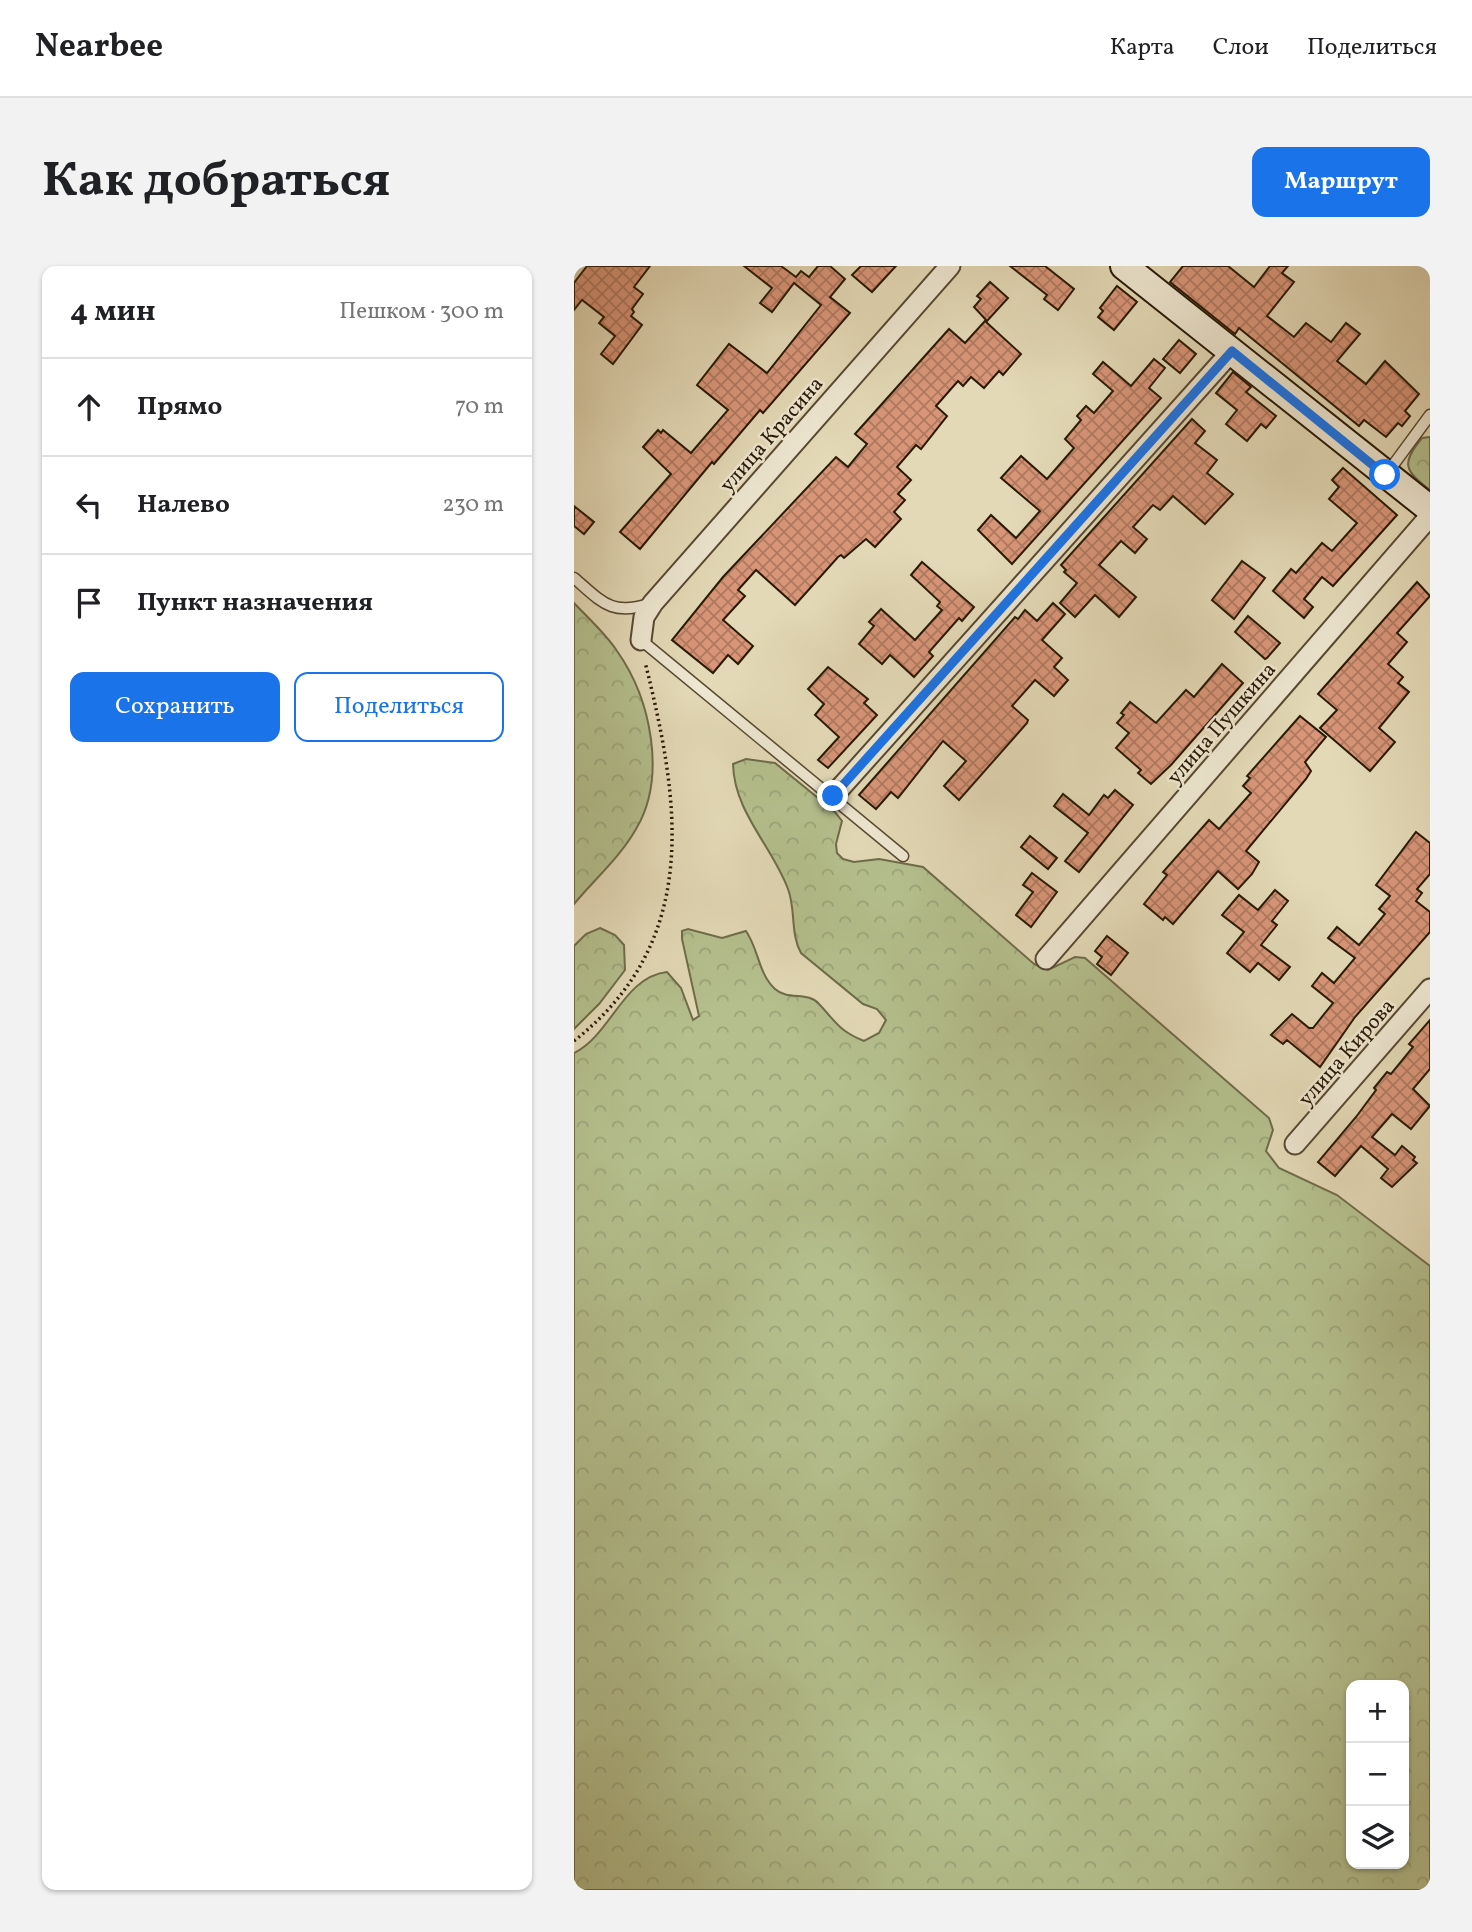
<!DOCTYPE html>
<html lang="ru">
<meta charset="utf-8">
<style>
body{margin:0;font-family:Vollkorn,serif;background:#f2f2f2;color:#202124}
.controls{position:absolute;right:21px;bottom:21px;display:grid;overflow:hidden;border-radius:14px;box-shadow:0 2px 5px #0004}
.controls button{width:63px;height:63px;display:grid;place-items:center;padding:0;border:0;border-bottom:2px solid #e0e0e0;background:#fff;color:#202124;font:35px sans-serif}
.stop{position:absolute;width:21px;height:21px;margin:-16px;border:5px solid #1a73e8;border-radius:50%;background:#fff}
.stop.end{background:#1a73e8;border-color:#fff;box-shadow:0 2px 7px #0008}
.list{margin:0;padding:0;list-style:none}
h2{display:flex;justify-content:space-between;align-items:center;height:91px;margin:0;padding:0 28px;font-size:30px}
h2 small{font-size:23px;font-weight:400;color:#757577}
.list li{display:grid;grid-template-columns:46px 1fr auto;gap:21px;align-items:center;box-sizing:border-box;height:98px;padding:0 28px;border-top:2px solid #e0e0e0}
.list b{display:block;font-size:26px;white-space:nowrap}
.list em{font-size:23px;font-style:normal;color:#757577}
.actions{display:flex;gap:14px;padding:21px 28px}
.actions a{flex:1;padding:16px 0;border:2px solid #1a73e8;border-radius:14px;text-align:center;font-size:24px;color:#1a73e8}
.actions .main{background:#1a73e8;color:#fff}
.icon{flex:none;width:38px;height:38px;fill:none;stroke:currentColor;stroke-width:2;stroke-linecap:round;stroke-linejoin:round}
.map{position:relative;flex:none;width:856px;height:1624px;overflow:hidden;border-radius:14px}
header{display:flex;align-items:center;gap:42px;box-sizing:border-box;height:98px;padding:0 35px;background:#fff;border-bottom:2px solid #e0e0e0}
header strong{font-size:33px}
nav{display:flex;gap:38px;margin-inline-start:auto;font-size:24px}
.intro{display:flex;align-items:center;justify-content:space-between;box-sizing:border-box;height:168px;padding:0 42px}
h1{margin:0;font-size:49px}
.button{padding:18px 32px;border-radius:14px;background:#1a73e8;color:#fff;font-size:24px;font-weight:700}
main{display:flex;gap:42px;padding:0 42px}
aside{flex:1;background:#fff;border-radius:14px;box-shadow:0 2px 5px #0004}
.map>svg:first-child{display:block}
</style>
<header>
<strong>Nearbee</strong>
<nav><a>Карта</a><a>Слои</a><a>Поделиться</a></nav>
</header>
<div class="intro"><h1>Как добраться</h1><a class="button">Маршрут</a></div>
<main>
<aside>
<h2>4 мин<small>Пешком · 300 m</small></h2>
<ul class="list">
<li><svg class="icon" aria-label="ahead" viewBox="0 0 24 24"><path d="M12 20V5M6 11l6-6 6 6"/></svg><div><b>Прямо</b></div><em>70 m</em></li>
<li><svg class="icon" aria-label="left" viewBox="0 0 24 24"><path d="M17 20v-9H6M10 6l-5 5 5 5"/></svg><div><b>Налево</b></div><em>230 m</em></li>
<li><svg class="icon" aria-label="arrive" viewBox="0 0 24 24"><path d="M6 21V4h12l-3 4 3 4H6"/></svg><div><b>Пункт назначения</b></div></li>
</ul>
<div class="actions"><a class="main">Сохранить</a><a>Поделиться</a></div>
</aside>
<div class="map">
<svg width="856" height="1624" viewBox="0 0 856 1624">
<defs>
<pattern id="forest-crowns" width="20" height="18" patternUnits="userSpaceOnUse" patternTransform="scale(1.75)"><rect width="20" height="18" fill="#b4bf8d"/><path d="M2 6a3 3 0 1 1 6 0M12 15a3 3 0 1 1 6 0" fill="none" stroke="#9ba478"/></pattern>
<pattern id="building-cross-hatch" width="8" height="8" patternUnits="userSpaceOnUse" patternTransform="scale(1.75)"><rect width="8" height="8" fill="#d89578"/><path d="M0 0l8 8M0 8l8-8" fill="none" stroke="#af7960"/></pattern>
</defs>
<rect width="100%" height="100%" fill="#e3d9b6"/>
<filter id="stains"><feTurbulence type="fractalNoise" baseFrequency=".00286" numOctaves="4"/><feColorMatrix values="0 0 0 0 .2 0 0 0 0 .09 0 0 0 0 .02 0 0 0 .5 -.17"/></filter>
<radialGradient id="worn" r=".72"><stop offset=".6" stop-color="#630" stop-opacity="0"/><stop offset="1" stop-color="#630" stop-opacity=".3"/></radialGradient>
<g fill="url(#forest-crowns)" stroke="#6e6c49" stroke-width="2" fill-rule="evenodd">
<path d="M 856,171 L 856,224 C 830,205 827,197 848,172 Z"/>
<path d="M 0,337 C 14,352 32,368 43,385 C 77,433 93,511 62,563 C 47,590 20,614 0,638 Z"/>
<path d="M 172,493 L 201,497 L 260,545 L 268,555 L 262,578 L 263,587 L 269,593 L 280,596 L 305,593 L 349,601 L 460,698 L 474,704 L 501,691 L 511,692 L 695,852 L 699,864 L 692,885 L 705,902 L 763,929 L 856,1000 L 856,1624 L 0,1624 L 0,787 C 37,769 49,711 93,706 L 107,722 L 119,754 L 125,750 L 108,673 L 108,665 L 114,663 L 148,672 L 172,665 C 185,684 184,707 201,723 C 214,735 234,725 245,738 C 262,756 265,765 290,775 L 305,767 L 312,754 L 303,743 L 289,738 L 227,687 C 216,667 222,644 214,623 C 198,580 160,546 159,498 ZM 777,1419 L 830,1419 L 830,1598 L 777,1598 Z"/>
<polygon points="26,662 41,669 50,679 51,704 25,738 0,763 0,680 12,668"/>
</g>
<g fill="url(#building-cross-hatch)" stroke="#291905" stroke-width="2">
<polygon points="13,0 76,0 60,21 69,28 58,43 60,46 57,50 68,59 39,98 27,88 41,70 25,57 30,51 8,34 0,44 0,17"/>
<polygon points="170,0 207,0 222,11 227,5 235,11 244,0 256,0 271,13 256,31 276,47 189,147 186,144 140,198 138,196 66,283 46,266 97,208 69,181 84,164 87,167 89,164 117,187 154,144 123,119 155,78 193,107 247,39 220,17 198,46 186,37 198,22"/>
<polygon points="287,0 322,0 298,26 278,9"/>
<polygon points="436,0 471,0 500,23 484,44 470,33 473,29"/>
<polygon points="609,0 654,0 680,21 696,0 714,0 708,7 720,16 693,50 720,71 732,57 757,76 772,57 786,68 763,95 792,118 811,95 845,128 831,145 836,150 828,160 824,157 812,171 790,154 785,160 665,62 661,68 596,16"/>
<polygon points="416,16 434,32 413,55 400,41 407,33 403,30"/>
<polygon points="543,20 563,36 540,64 524,51 529,45 526,42"/>
<polygon points="411,55 447,88 429,109 425,105 410,122 397,111 389,120 384,115 362,140 373,150 347,183 342,179 323,201 337,214 324,228 331,234 320,246 327,253 301,281 292,273 270,292 267,289 264,291 221,339 182,304 164,324 171,330 149,354 179,380 164,398 154,389 139,407 98,374 149,311 262,191 274,201 293,178 281,168 375,63 391,77"/>
<polygon points="605,74 622,88 606,107 589,93"/>
<polygon points="580,93 591,102 575,122 587,132 438,298 404,264 417,249 442,272 466,245 427,212 447,190 473,213 500,182 491,173 507,154 503,150 512,140 520,147 539,125 519,108 529,96 557,120"/>
<polygon points="659,106 677,121 672,126 702,150 692,162 687,158 673,175 652,158 663,144 642,127"/>
<polygon points="618,153 631,165 621,177 643,194 633,207 659,228 631,258 599,230 586,244 579,239 559,261 573,273 561,287 547,275 525,299 562,331 545,351 521,329 501,351 486,337 503,317 490,306 492,304 487,299"/>
<polygon points="769,202 823,249 759,320 748,311 730,333 739,341 730,352 699,325 717,303 722,307 748,277 758,285 783,257 755,233 765,221 758,214"/>
<polygon points="0,240 20,256 10,268 0,260"/>
<polygon points="668,295 691,312 660,353 638,334"/>
<polygon points="348,296 400,341 388,355 385,352 355,386 359,390 340,411 316,389 308,398 285,378 300,360 295,356 307,343 341,374 368,344 363,340 366,336 337,309"/>
<polygon points="843,316 856,330 823,367 833,376 814,398 829,411 824,417 835,426 805,462 821,476 796,505 746,462 763,444 744,428"/>
<polygon points="479,337 491,348 468,374 488,392 480,401 494,414 480,430 461,414 438,440 454,454 453,457 385,534 370,520 392,495 369,475 324,532 317,526 302,543 285,529 441,351 444,353 451,344 463,355"/>
<polygon points="674,350 706,377 693,392 691,393 661,366"/>
<polygon points="648,398 669,417 597,499 577,518 564,507 567,504 542,482 555,467 543,457 550,449 547,447 556,436 582,457 612,424 620,431"/>
<polygon points="254,401 294,433 290,437 303,449 254,502 244,494 265,471 241,449 250,438 234,423"/>
<polygon points="726,450 752,471 731,496 737,505 732,513 672,585 685,596 678,608 664,623 644,605 599,658 591,651 589,654 570,638 593,609 589,606 635,554 645,563 677,527 669,520 676,512 673,510"/>
<polygon points="541,524 559,539 505,606 491,595 514,567 480,540 489,528 515,549 530,529 534,532"/>
<polygon points="842,566 856,577 856,608 843,623 848,627 842,635 856,646 856,666 781,751 746,801 713,774 709,778 697,769 718,748 735,762 739,762 759,737 738,720 748,707 760,717 781,692 754,672 763,661 785,679 811,648 805,643 816,630 802,619"/>
<polygon points="456,570 483,592 474,603 447,581"/>
<polygon points="458,607 483,626 457,661 442,649 459,626 449,619"/>
<polygon points="701,624 714,635 698,655 703,659 687,679 716,701 705,714 684,697 676,706 653,687 670,666 648,649 665,629 684,644"/>
<polygon points="533,670 554,687 537,709 523,698 528,691 521,685"/>
<polygon points="856,754 856,803 839,823 856,840 837,863 818,848 798,871 821,889 828,880 841,891 839,894 843,897 818,921 807,912 814,903 787,880 761,910 744,896 782,851 802,824 800,822 813,806 817,808 839,781 835,778"/>
</g>
<g fill="none" stroke-linecap="round" stroke-linejoin="round">
<defs>
<g id="lane">
<polyline points="814,206 856,149"/>
<path d="M 0,312 C 28,336 37,350 75,338"/>
<polyline points="67,374 329,590"/>
</g>
<g id="street">
<polyline points="67,374 70,351 79,337 376,0"/>
<polyline points="259,530 658,85"/>
<polyline points="472,693 856,250"/>
<polyline points="721,878 856,723"/>
</g>
<polyline id="secondary" points="550,0 856,243"/>
</defs>
<use href="#lane" stroke="#584931" stroke-width="13"/>
<use href="#street" stroke="#584931" stroke-width="23"/>
<use href="#secondary" stroke="#291905" stroke-width="30"/>
<path stroke="#291905" stroke-width="3.5" stroke-dasharray="2 3.5" stroke-linecap="butt" d="M 0,775 C 128,674 106,536 71,396"/>
<use href="#lane" stroke="#ede6d0" stroke-width="10"/>
<use href="#street" stroke="#ede6d0" stroke-width="19"/>
<use href="#secondary" stroke="#ede6d0" stroke-width="26"/>
</g>
<g fill="none" stroke-linecap="round" stroke-linejoin="round">
<polyline stroke="#1a73e8" stroke-width="9" points="259,530 658,85 811,209"/>
</g>
<g text-anchor="middle" stroke-width="5" stroke-linejoin="round" paint-order="stroke">
<g font-size="21" fill="#291905" stroke="#ede6d0">
<text transform="translate(197 168) rotate(-49)" y="7">улица Красина</text>
<text transform="translate(647 457) rotate(-49)" y="7">улица Пушкина</text>
<text transform="translate(772 786) rotate(-49)" y="7">улица Кирова</text>
</g>
</g>
<rect width="100%" height="100%" filter="url(#stains)"/>
<rect width="100%" height="100%" fill="url(#worn)"/>
</svg>
<div class="controls">
<button>+</button>
<button>−</button>
<button><svg class="icon" aria-label="layers" viewBox="0 0 24 24"><path d="M12 4l9 5-9 5-9-5zM3 14l9 5 9-5"/></svg></button>
</div>
<div class="stop" style="left:811px;top:209px"></div>
<div class="stop end" style="left:259px;top:530px"></div>
</div>
</main>
